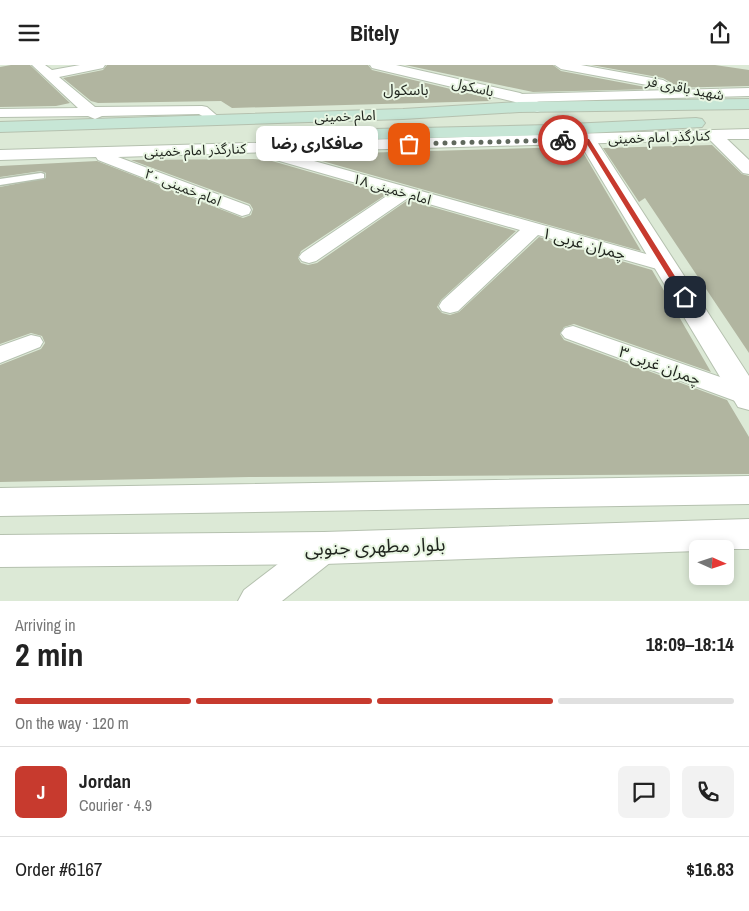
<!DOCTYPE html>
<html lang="en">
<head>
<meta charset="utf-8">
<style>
  body { margin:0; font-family:"Archivo Narrow","Noto Sans Arabic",sans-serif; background:#f2f2f2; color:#222; height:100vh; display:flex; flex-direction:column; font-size:19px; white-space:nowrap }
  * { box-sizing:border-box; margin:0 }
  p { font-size:16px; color:#767676 }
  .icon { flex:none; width:28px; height:28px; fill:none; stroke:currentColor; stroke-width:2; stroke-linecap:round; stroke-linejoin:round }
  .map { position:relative; height:536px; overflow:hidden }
  .details { display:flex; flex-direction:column; background:#fff; flex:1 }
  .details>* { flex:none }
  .needle { width:32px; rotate:93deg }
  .controls { position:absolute; left:689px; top:475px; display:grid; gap:10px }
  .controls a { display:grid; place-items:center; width:45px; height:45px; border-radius:8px; background:#fff; box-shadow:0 2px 8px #0003; font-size:25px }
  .pin { position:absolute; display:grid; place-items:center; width:42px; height:42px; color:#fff; margin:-21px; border-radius:10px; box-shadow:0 2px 8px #0006 }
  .courier { position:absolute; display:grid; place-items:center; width:50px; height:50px; margin:-25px; border:4px solid #c73a2e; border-radius:50%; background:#fff; color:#222; box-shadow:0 1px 6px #0007 }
  .bubble { position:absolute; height:35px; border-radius:8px; background:#fff; box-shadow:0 2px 8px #0003; font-size:16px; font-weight:700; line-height:35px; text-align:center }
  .overview em { font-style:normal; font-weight:700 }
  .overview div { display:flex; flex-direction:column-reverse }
  .overview { display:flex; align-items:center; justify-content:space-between; height:85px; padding:0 15px }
  h1 { font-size:32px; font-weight:700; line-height:38px }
  .bar { display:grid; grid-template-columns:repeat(4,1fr); gap:8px 5px; align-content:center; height:60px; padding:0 15px }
  .bar i { height:6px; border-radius:4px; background:#e0e0e0 }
  .bar .active { background:#c73a2e }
  .bar p { grid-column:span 4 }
  .line { display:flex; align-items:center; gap:12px; padding:0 15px; border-top:1px solid #e0e0e0 }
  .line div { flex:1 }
  .round { display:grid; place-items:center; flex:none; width:52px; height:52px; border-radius:8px; background:#f2f2f2 }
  header { display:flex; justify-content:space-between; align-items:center; height:65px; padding:0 15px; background:#fff; font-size:22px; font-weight:700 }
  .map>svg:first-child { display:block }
  .building { fill:#b1b5a0 }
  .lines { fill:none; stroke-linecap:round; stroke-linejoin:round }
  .service-casing { stroke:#b5c1af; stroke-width:3 }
  .minor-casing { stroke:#b5c1af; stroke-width:2 }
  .tertiary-casing { stroke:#b5c1af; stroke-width:2 }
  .secondary-casing { stroke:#b5c1af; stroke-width:2 }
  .service { fill:#fff; fill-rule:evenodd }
  .minor { fill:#fff; fill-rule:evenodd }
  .tertiary { fill:#fff; fill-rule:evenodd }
  .secondary { fill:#c7e6d6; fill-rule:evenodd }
  .route { fill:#c73a2e }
  .done { stroke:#61695e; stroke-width:5; stroke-dasharray:0 9 }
  .labels { text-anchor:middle; stroke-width:4; stroke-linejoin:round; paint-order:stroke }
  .far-street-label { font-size:14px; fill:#1f241d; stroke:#e9f6e3 }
  .far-neighbourhood-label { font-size:15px; fill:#1f241d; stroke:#e9f6e3 }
  .street-label { font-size:16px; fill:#1f241d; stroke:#e9f6e3 }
  .near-street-label { font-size:19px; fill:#1f241d; stroke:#e9f6e3 }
</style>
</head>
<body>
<header><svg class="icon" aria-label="menu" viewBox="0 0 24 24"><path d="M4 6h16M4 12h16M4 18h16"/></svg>Bitely<svg class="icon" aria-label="share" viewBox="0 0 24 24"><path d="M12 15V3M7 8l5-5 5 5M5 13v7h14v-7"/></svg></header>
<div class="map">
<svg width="749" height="536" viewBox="0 0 749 536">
  <rect width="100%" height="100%" fill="#dce9d6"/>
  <!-- building -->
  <path class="building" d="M11,0H30L70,38L56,41L0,42V2Z
    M107,0H368L372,5L492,34L491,36L232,43L221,36L98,38L91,36L63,13L103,5Z
    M405,0H553L561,6L656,24L533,27Z
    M591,0H715L749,5V21L666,23L672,18L663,13Z
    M712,80L742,109L749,111V288L645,133L639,137L603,83Z
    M570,82L581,84L641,186L308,92L322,89Z
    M253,94L272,96L387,129L301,186L298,193L301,198L308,200L317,198L408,135L516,166L441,235L437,242L442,248L450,250L459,247L539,172L652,205L711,307L574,259L564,262L560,269L564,275L727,335L749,372V409L249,412L0,417V300L41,284L45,278L42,271L31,268L0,279V122L46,113V108L41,106L0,112V101L97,96L243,153L251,150L253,144L250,139L131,95Z"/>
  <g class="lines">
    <defs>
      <path id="service" d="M41,108L44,109V113L0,120V114Z"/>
      <path id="minor" d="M32,0H45L52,5L80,0H105L103,3L59,12L95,42L202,41L207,42L222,55L215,59L199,49L102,51L95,54L88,51L0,52V44L78,43Z
        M555,0H581L663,15L670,19L663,23L561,4Z
        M749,23V31L520,37L513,33L520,29Z
        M749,64V74H727L749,95V109L743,108L710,75L282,87L671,196L674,200L671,204L664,206L538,170L458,246L450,248L442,246L439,241L442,236L520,165L408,133L316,196L309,198L302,196L299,192L302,188L391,128L269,93L267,90L269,87L118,92L249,141L251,145L249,149L242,151L98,95L96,92L0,95V85Z
        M573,261L749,322V339L738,337L565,273L561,268L565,263Z
        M31,270L40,272L43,277L40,282L0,298V281Z
        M324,469L336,473L340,483L336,493L282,536H238L244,525L312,473Z"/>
      <path id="tertiary" d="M370,0H396L520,28L543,39L545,42L543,45L537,47L515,37L372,3Z
        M587,70L593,71L596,75L749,311V345L738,342L578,75L581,71Z
        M749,411V439L0,451V423Z
        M749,454V484H698V486L324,499L0,502V470L324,467Z"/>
      <path id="secondary" d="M749,34V44L519,47L403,54L0,67V57L403,44L519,37Z
        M696,53L702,54L705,58L702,62L549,70L374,74L368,73L365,69L368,65L374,64L549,60Z"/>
    </defs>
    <!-- service casing -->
    <use href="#service" class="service-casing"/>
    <!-- minor casing -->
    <use href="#minor" class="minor-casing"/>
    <!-- tertiary casing -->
    <use href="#tertiary" class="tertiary-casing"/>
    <!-- secondary casing -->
    <use href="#secondary" class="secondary-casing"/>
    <!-- service -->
    <use href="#service" class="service"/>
    <!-- minor -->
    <use href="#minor" class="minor"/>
    <!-- tertiary -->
    <use href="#tertiary" class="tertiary"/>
    <!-- secondary -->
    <use href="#secondary" class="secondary"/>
  </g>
  <!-- route -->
  <path class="route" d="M561,74H589L688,232L687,234L681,232L585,76L563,77Z"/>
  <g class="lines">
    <!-- done -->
    <path class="done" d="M409,79L563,75"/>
  </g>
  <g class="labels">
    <!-- far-street labels -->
    <g class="far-street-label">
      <text transform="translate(473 22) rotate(13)" y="5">باسکول</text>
      <text transform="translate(685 23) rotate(11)" y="5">شهید باقری فر</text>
      <text transform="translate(345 51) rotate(-2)" y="5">امام خمینی</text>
      <text transform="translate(659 72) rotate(-2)" y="5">کنارگذر امام خمینی</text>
      <text transform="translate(195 85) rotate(-2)" y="5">کنارگذر امام خمینی</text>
      <text transform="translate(183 122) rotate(21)" y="5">امام خمینی ۲۰</text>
      <text transform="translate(392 124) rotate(16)" y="5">امام خمینی ۱۸</text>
    </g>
    <!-- far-neighbourhood labels -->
    <g class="far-neighbourhood-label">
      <text x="406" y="30">باسکول</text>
    </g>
    <!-- street labels -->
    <g class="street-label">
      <text transform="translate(584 178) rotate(15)" y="6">چمران غربی ۱</text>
      <text transform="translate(660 300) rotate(20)" y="6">چمران غربی ۳</text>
    </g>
    <!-- near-street labels -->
    <g class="near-street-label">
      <text transform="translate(375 481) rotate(-2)" y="7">بلوار مطهری جنوبی</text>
    </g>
  </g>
</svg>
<div class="controls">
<a><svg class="needle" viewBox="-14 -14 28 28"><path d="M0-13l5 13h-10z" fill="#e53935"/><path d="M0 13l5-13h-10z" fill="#767676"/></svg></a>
</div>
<div class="pin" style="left:409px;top:79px;background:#ea580c"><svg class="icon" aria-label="bag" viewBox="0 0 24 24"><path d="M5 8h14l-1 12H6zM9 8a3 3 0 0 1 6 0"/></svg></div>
<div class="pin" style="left:685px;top:232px;background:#1f2937"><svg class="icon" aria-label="home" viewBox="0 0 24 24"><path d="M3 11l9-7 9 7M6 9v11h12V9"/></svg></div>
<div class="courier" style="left:563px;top:75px"><svg class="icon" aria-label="bike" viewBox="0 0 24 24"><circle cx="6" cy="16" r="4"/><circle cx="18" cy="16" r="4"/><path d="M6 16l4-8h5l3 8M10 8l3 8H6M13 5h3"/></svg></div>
<div class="bubble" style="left:256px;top:61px;width:122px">صافکاری رضا</div>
</div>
<section class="details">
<div class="overview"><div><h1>2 min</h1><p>Arriving in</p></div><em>18:09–18:14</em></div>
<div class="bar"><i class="active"></i><i class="active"></i><i class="active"></i><i></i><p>On the way · 120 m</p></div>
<div class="line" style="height:90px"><b class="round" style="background:#c73a2e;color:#fff">J</b><div><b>Jordan</b><p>Courier · 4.9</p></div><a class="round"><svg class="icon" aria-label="chat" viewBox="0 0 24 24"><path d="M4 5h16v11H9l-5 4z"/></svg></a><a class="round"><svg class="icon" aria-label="phone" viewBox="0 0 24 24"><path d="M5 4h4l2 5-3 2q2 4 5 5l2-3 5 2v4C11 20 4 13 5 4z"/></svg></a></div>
<div class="line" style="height:65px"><div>Order #6167</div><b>$16.83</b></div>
</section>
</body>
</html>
